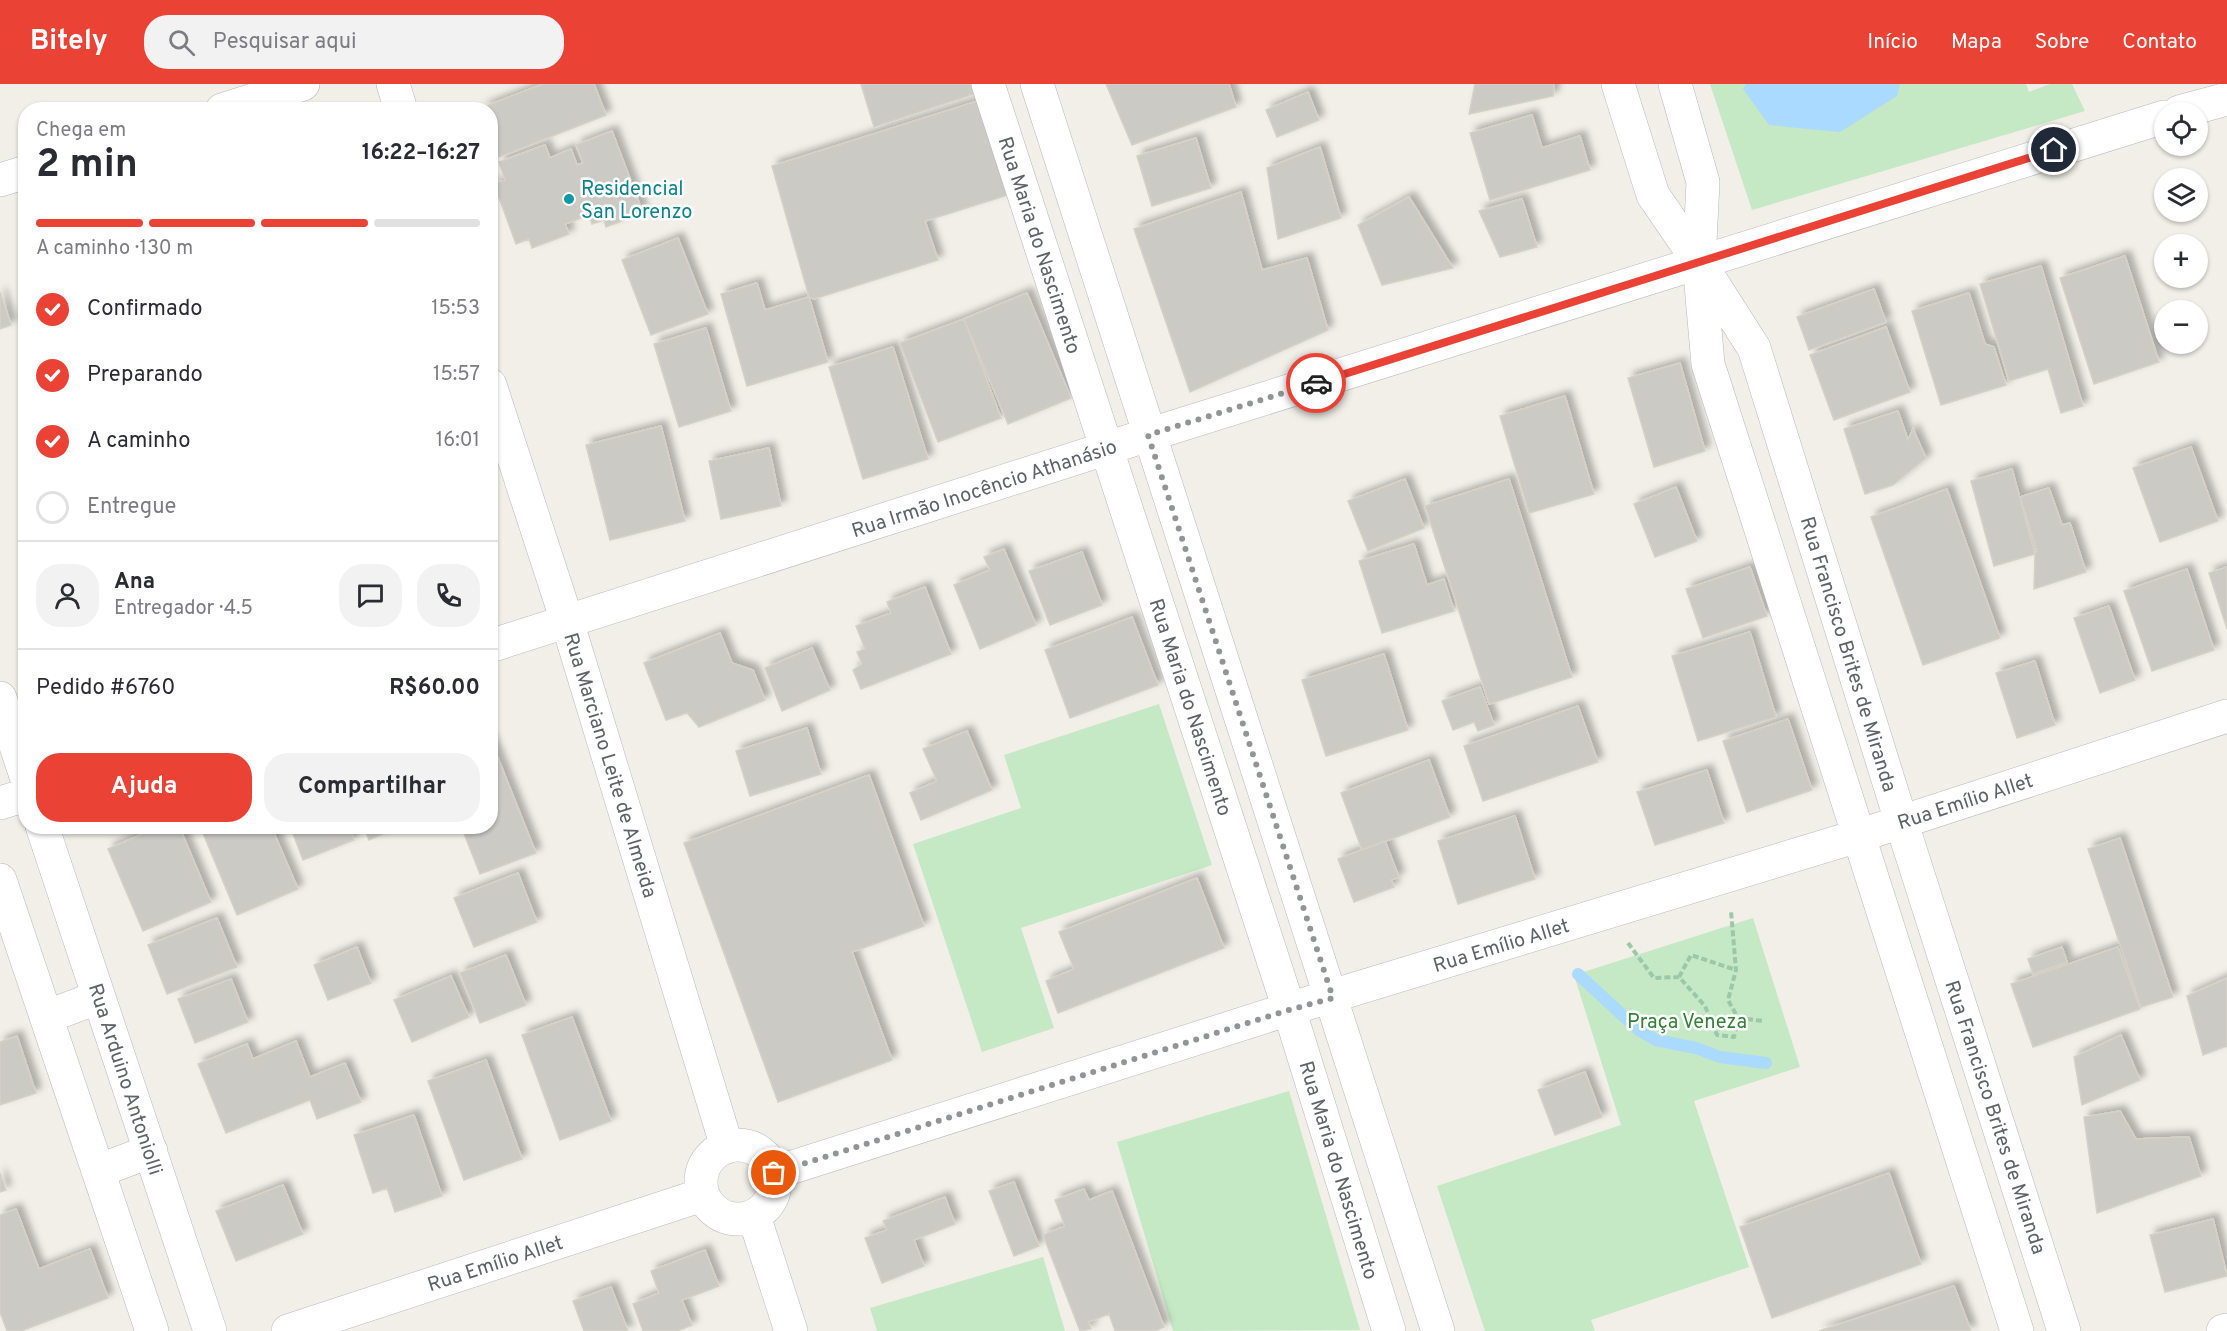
<!DOCTYPE html>
<html lang="pt">
<head>
<meta charset="utf-8">
<style>
  body { margin:0; font-family:Overpass,sans-serif; background:#f2f2f3; color:#2b2b33; height:100vh; display:flex; flex-direction:column; font-size:22px; white-space:nowrap }
  * { box-sizing:border-box; margin:0 }
  p { font-size:20px; color:#7c7c81 }
  .icon { flex:none; width:33px; height:33px; fill:none; stroke:currentColor; stroke-width:2; stroke-linecap:round; stroke-linejoin:round }
  .map { position:relative; flex:1; overflow:hidden }
  .details { position:absolute; left:18px; top:18px; width:480px; height:732px; display:flex; flex-direction:column; background:#fff; border-radius:24px; box-shadow:0 2px 4px #0004 }
  .details>* { flex:none }
  .controls { position:absolute; left:2154px; top:18px; display:grid; gap:12px }
  .controls a { display:grid; place-items:center; width:54px; height:54px; border-radius:50%; background:#fff; box-shadow:0 2px 4px #0004; font-size:30px }
  .pin { position:absolute; display:grid; place-items:center; width:51px; height:51px; color:#fff; margin:-26px; border:3px solid #fff; border-radius:50%; box-shadow:0 2px 6px #0007 }
  .courier { position:absolute; display:grid; place-items:center; width:60px; height:60px; margin:-30px; border:4px solid #ea4335; border-radius:50%; background:#fff; color:#222; box-shadow:0 2px 8px #0007 }
  .overview em { font-style:normal; font-weight:700 }
  .overview div { display:flex; flex-direction:column-reverse }
  .overview { display:flex; align-items:center; justify-content:space-between; height:102px; padding:0 18px }
  h1 { font-size:39px; font-weight:700; line-height:45px }
  .bar { display:grid; grid-template-columns:repeat(4,1fr); gap:9px 6px; align-content:center; height:72px; padding:0 18px }
  .bar i { height:8px; border-radius:4px; background:#e1e1e2 }
  .bar .selected { background:#ea4335 }
  .bar p { grid-column:span 4 }
  .line { display:flex; align-items:center; gap:15px; padding:0 18px; border-top:2px solid #e1e1e2 }
  .line div { flex:1 }
  .round { display:grid; place-items:center; flex:none; width:63px; height:63px; border-radius:24px; background:#f2f2f3 }
  ol { padding:0 18px; list-style:none }
  li { display:flex; align-items:center; gap:18px; height:66px }
  li p { margin-inline-start:auto }
  li .icon { padding:6px; border-radius:50%; background:#ea4335; color:#fff; stroke-width:4 }
  li:last-child { color:#7c7c81 }
  li i { width:33px; height:33px; border:3px solid #e1e1e2; border-radius:50% }
  .action { display:flex; gap:12px; margin-top:auto; padding:12px 18px }
  .action a { flex:1; height:69px; border-radius:24px; background:#ea4335; color:#fff; font-size:24px; font-weight:700; line-height:69px; text-align:center }
  .action a+a { background:#f2f2f3; color:#2b2b33 }
  header { display:flex; align-items:center; gap:36px; box-sizing:border-box; height:84px; padding:0 30px; background:#ea4335; color:#fff }
  header strong { font-size:28px }
  nav { display:flex; gap:33px; margin-inline-start:auto; font-size:21px }
  .search { width:420px; height:54px; background:#f2f2f3; display:flex; align-items:center; gap:15px; box-sizing:border-box; padding:0 21px; border-radius:24px; color:#7c7c81; font-size:22px }
  .map>svg:first-child { display:block }
  .green { fill:#c5e8c5 }
  .water { fill:#aadaff }
  .lines { fill:none; stroke-linecap:round; stroke-linejoin:round }
  .stream { stroke:#aadaff; stroke-width:12 }
  .building { fill:#cccac5; stroke:#d6d1c6; stroke-width:1.5; filter:url(#shadow) }
  .street-casing { stroke:#b5b8bc; stroke-width:34 }
  .secondary-casing { stroke:#b6babf; stroke-width:34 }
  .path { stroke:#9cc7a9; stroke-width:4; stroke-dasharray:6 3; stroke-linecap:butt }
  .street { stroke:#fff; stroke-width:33 }
  .secondary { stroke:#fff; stroke-width:33 }
  .done { stroke:#929495; stroke-width:6; stroke-dasharray:0 10.8 }
  .route { stroke:#ea4335; stroke-width:8 }
  .culture-dot { fill:#0f9aa8; stroke:#fff; stroke-width:2 }
  .labels { text-anchor:middle; stroke-width:5; stroke-linejoin:round; paint-order:stroke }
  .culture-label { font-size:20px; fill:#0d838f; stroke:#fff; text-anchor:start }
  .street-label { font-size:20px; fill:#5f6368; stroke:#fff }
  .park-label { font-size:20px; fill:#348238; stroke:#fff }
</style>
</head>
<body>
<header>
<strong>Bitely</strong>
<div class="search"><svg class="icon" aria-label="search" viewBox="0 0 24 24"><circle cx="10" cy="10" r="6"/><path d="M15 15l6 6"/></svg>Pesquisar aqui</div>
<nav><a>Início</a><a>Mapa</a><a>Sobre</a><a>Contato</a></nav>
</header>
<div class="map">
<svg width="2227" height="1247" viewBox="0 0 2227 1247">
  <defs>
    <filter id="shadow"><feDropShadow dx="5.5" dy="-5.5" stdDeviation="3" flood-color="#0004"/></filter>
  </defs>
  <rect width="100%" height="100%" fill="#f1efe8"/>
  <!-- green -->
  <path class="green" d="M1710,0H2026L2029,8L2050,0H2072L2085,27L1752,126Z
    M1159,620L1212,781L1021,844L1054,944L982,968L913,760L1021,724L1004,671Z
    M1753,834L1800,983L1694,1017L1749,1183L1591,1236L1595,1247H1485L1437,1102L1621,1041L1574,891Z
    M1289,1007L1360,1246L1173,1247L1117,1058Z
    M1043,1173L1065,1247H877L870,1224Z"/>
  <!-- water -->
  <path class="water" d="M1746,0H1900L1897,12L1840,48L1769,41L1743,5Z"/>
  <g class="lines">
    <!-- stream -->
    <path class="stream" d="M1578,890L1620,929L1640,947L1656,956L1696,964L1720,973L1766,979"/>
  </g>
  <!-- building -->
  <path class="building" d="M543,0H594L606,31L499,73L490,50V26L481,24Z
    M861,0H971L974,10L874,43Z
    M1106,0H1229L1236,23L1132,61Z
    M1475,0H1554L1553,12L1469,30Z
    M1308,8L1319,36L1277,53L1266,26Z
    M981,16L1011,110L925,137L938,176L814,215L809,213L772,82Z
    M1532,31L1542,64L1580,52L1590,86L1490,116L1470,49Z
    M612,47L643,129L606,143L604,136L592,140L589,131L565,140L569,150L532,164L529,155L516,160L494,100L505,96L499,78L545,61L550,74L571,65L577,81L583,79L576,61Z
    M1196,54L1211,104L1152,122L1137,72Z
    M1320,63L1341,134L1278,155L1267,84Z
    M1241,108L1262,186L1307,174L1328,246L1190,308L1134,145Z
    M1409,113L1453,184L1382,201L1358,141Z
    M1522,115L1537,163L1500,173L1479,127Z
    M678,154L708,230L651,251L622,176Z
    M2125,172L2159,278L2094,300L2060,194Z
    M2041,182L2083,322L2061,329L2048,285L2009,297L1980,200Z
    M757,199L765,226L809,213L828,278L747,302L721,210Z
    M1874,205L1886,238L1809,266L1797,233Z
    M0,208L11,241L0,245Z
    M1027,209L1071,314L1008,340L964,235Z
    M1969,209L1985,260L1994,263L2006,301L1941,321L1912,227Z
    M964,235L1001,334L938,358L900,259Z
    M1886,243L1910,308L1834,336L1810,271Z
    M706,244L731,327L679,343L654,260Z
    M893,263L928,375L863,395L829,283Z
    M1680,279L1705,367L1654,383L1628,294Z
    M1565,312L1594,410L1529,429L1500,332Z
    M1898,327L1908,356L1913,345L1926,374L1893,401L1865,410L1844,345Z
    M661,342L685,437L610,456L586,361Z
    M2191,363L2218,437L2160,458L2133,384Z
    M769,364L781,422L721,435L709,377Z
    M2012,385L2035,470L1994,482L1971,397Z
    M1405,395L1424,444L1368,467L1348,417Z
    M1509,395L1572,593L1489,620L1425,422Z
    M1676,403L1697,457L1655,473L1634,420Z
    M2049,404L2062,441L2070,439L2086,488L2034,505L2035,470L2037,467L2020,413Z
    M1947,405L2000,554L1923,581L1871,433Z
    M1414,460L1427,501L1444,495L1454,527L1382,549L1359,477Z
    M1004,465L1036,541L980,565L954,501L990,486L984,473Z
    M1082,468L1102,521L1050,541L1029,487Z
    M1750,483L1767,532L1703,554L1686,505Z
    M2227,483V545L2209,489Z
    M2187,485L2214,566L2152,587L2124,507Z
    M925,503L951,570L861,605L853,586L862,580L857,568L865,565L856,542L891,529L887,518Z
    M2109,522L2135,596L2100,609L2074,534Z
    M1132,533L1158,601L1070,634L1045,566Z
    M1750,548L1776,633L1698,657L1672,572Z
    M720,549L732,579L753,586L765,616L699,643L687,629L666,636L644,579Z
    M812,564L830,606L782,627L765,584Z
    M1384,570L1408,646L1326,672L1302,596Z
    M2035,577L2055,641L2017,654L1996,589Z
    M1480,603L1494,641L1478,647L1474,638L1453,646L1442,617Z
    M1578,622L1598,678L1483,717L1464,662Z
    M1788,635L1812,706L1747,728L1723,657Z
    M807,644L821,690L750,712L736,667Z
    M967,647L992,706L921,736L910,709L937,697L923,665Z
    M490,654L536,769L480,790L461,742H490Z
    M1429,676L1450,733L1362,766L1341,709Z
    M1707,686L1724,739L1655,761L1637,708Z
    M869,691L924,842L852,868L892,976L778,1018L684,759Z
    M1515,732L1535,795L1458,820L1438,757Z
    M161,742H179L211,818L143,847L108,765Z
    M200,742H271L298,805L237,831Z
    M290,742H349L354,756L303,776Z
    M363,742H400L369,756Z
    M2120,754L2173,913L2141,923L2088,765Z
    M1385,757L1399,793L1391,796L1394,803L1354,818L1338,775Z
    M518,789L537,838L474,863L454,814Z
    M1197,794L1224,864L1058,929L1046,897L1074,885L1059,848Z
    M217,834L237,883L167,910L148,861Z
    M357,863L371,899L328,916L314,881Z
    M2062,863L2067,878L2033,890L2028,875Z
    M2118,863L2140,925L2033,963L2011,900Z
    M506,871L526,921L480,939L460,889Z
    M451,892L469,933L412,958L394,916Z
    M2227,894V962L2203,971L2187,912Z
    M231,895L248,938L195,959L178,915Z
    M572,933L611,1037L560,1056L522,951Z
    M2121,951L2140,996L2082,1021L2074,973Z
    M17,952L36,1009L0,1021V958Z
    M296,957L310,993L345,979L361,1018L317,1035L310,1016L226,1049L198,980L247,960L253,975Z
    M486,976L522,1075L464,1096L428,997Z
    M1585,988L1602,1033L1555,1051L1538,1006Z
    M2120,1027L2136,1055L2189,1053L2201,1092L2097,1129L2084,1033Z
    M414,1031L442,1112L395,1128L387,1104L373,1109L354,1051Z
    M0,1089L6,1106L0,1108Z
    M1889,1089L1921,1180L1772,1234L1740,1143Z
    M1014,1098L1039,1162L1014,1172L989,1107Z
    M283,1101L303,1150L236,1177L216,1127Z
    M1084,1105L1089,1116L1112,1107L1164,1243L1155,1247H1115L1109,1230L1088,1238L1091,1245L1080,1247L1043,1151L1065,1142L1055,1116Z
    M945,1113L955,1140L914,1156L924,1182L882,1199L865,1154L887,1146L883,1137Z
    M16,1125L39,1185L90,1165L108,1214L21,1247H7L0,1228V1131Z
    M2213,1135L2227,1192L2165,1208L2150,1151Z
    M705,1166L719,1202L682,1216L692,1241L677,1247H643L633,1220L659,1209L651,1187Z
    M1954,1202L1971,1247H1819Z
    M611,1203L628,1247H584L573,1217Z"/>
  <g class="lines">
    <defs>
      <path id="street" d="M988,0L1289,925L1389,1247
        M1037,0C1169,416 1306,831 1438,1247
        M1618,0L1653,111L1699,178L1708,280L2017,1247
        M1675,0L1703,98L1699,178L1754,264L1901,737L2064,1247
        M222,26L303,0
        M0,96L26,88
        M0,614L26,692
        M42,742L210,1247
        M0,796L152,1247
        M46,933L99,913
        M98,1087L151,1067
        M2223,1247L2227,1246"/>
      <path id="secondary" d="M393,0L401,26
        M2179,28L2227,15
        M490,301L567,537L727,1063
        M490,562L1148,351L2164,33
        M0,719L26,711
        M701 1098a37 37 0 1 1 74 0a37 37 0 1 1-74 0Z
        M774,1089L1289,925L1858,752L2227,632
        M754,1132L791,1247
        M288,1247L702,1111"/>
    </defs>
    <!-- street casing -->
    <use href="#street" class="street-casing"/>
    <!-- secondary casing -->
    <use href="#secondary" class="secondary-casing"/>
    <!-- path -->
    <path class="path" d="M1628,859L1654,894L1679,893L1705,922L1717,951L1734,953L1738,934L1728,916L1736,886L1731,827
      M1679,893L1691,871L1736,886
      M1738,934L1763,937"/>
    <!-- street -->
    <use href="#street" class="street"/>
    <!-- secondary -->
    <use href="#secondary" class="secondary"/>
  </g>
  <g class="lines">
    <!-- done -->
    <path class="done" d="M774,1089L1289,926L1333,914L1148,351L1316,299"/>
    <!-- route -->
    <path class="route" d="M1316,299L2054,66"/>
  </g>
  <!-- markers -->
  <circle class="culture-dot" cx="569" cy="115" r="6"/>
  <g class="labels">
    <!-- culture labels -->
    <g class="culture-label">
      <text x="581" y="111">Residencial<tspan x="581" dy="23">San Lorenzo</tspan></text>
    </g>
    <!-- street labels -->
    <g class="street-label">
      <text transform="translate(1040 161) rotate(72)" y="7">Rua Maria do Nascimento</text>
      <text transform="translate(984 404) rotate(-18)" y="7">Rua Irmão Inocêncio Athanásio</text>
      <text transform="translate(1849 570) rotate(73)" y="7">Rua Francisco Brites de Miranda</text>
      <text transform="translate(1191 623) rotate(72)" y="7">Rua Maria do Nascimento</text>
      <text transform="translate(611 681) rotate(73)" y="7">Rua Marciano Leite de Almeida</text>
      <text transform="translate(1965 717) rotate(-18)" y="7">Rua Emílio Allet</text>
      <text transform="translate(1501 861) rotate(-17)" y="7">Rua Emílio Allet</text>
      <text transform="translate(126 995) rotate(72)" y="7">Rua Arduino Antoniolli</text>
      <text transform="translate(1996 1033) rotate(72)" y="7">Rua Francisco Brites de Miranda</text>
      <text transform="translate(1339 1086) rotate(73)" y="7">Rua Maria do Nascimento</text>
      <text transform="translate(495 1179) rotate(-18)" y="7">Rua Emílio Allet</text>
    </g>
    <!-- park labels -->
    <g class="park-label">
      <text x="1687" y="944">Praça Veneza</text>
    </g>
  </g>
</svg>
<div class="controls">
<a><svg class="icon" aria-label="locate" viewBox="0 0 24 24"><circle cx="12" cy="12" r="6"/><path d="M12 2v4M12 18v4M2 12h4M18 12h4"/></svg></a>
<a><svg class="icon" aria-label="layers" viewBox="0 0 24 24"><path d="M12 4l9 5-9 5-9-5zM3 14l9 5 9-5"/></svg></a>
<a>+</a>
<a>−</a>
</div>
<div class="pin" style="left:774px;top:1089px;background:#ea580c"><svg class="icon" aria-label="bag" viewBox="0 0 24 24"><path d="M5 8h14l-1 12H6zM9 8a3 3 0 0 1 6 0"/></svg></div>
<div class="pin" style="left:2054px;top:66px;background:#1f2937"><svg class="icon" aria-label="home" viewBox="0 0 24 24"><path d="M3 11l9-7 9 7M6 9v11h12V9"/></svg></div>
<div class="courier" style="left:1316px;top:299px"><svg class="icon" aria-label="car" viewBox="0 0 24 24"><path d="M5 17H2v-5l4-1 3-4h7l3 4 3 1v5h-3M9 17h6M6 11h13"/><circle cx="7" cy="17" r="2"/><circle cx="17" cy="17" r="2"/></svg></div>
<section class="details">
<div class="overview"><div><h1>2 min</h1><p>Chega em</p></div><em>16:22–16:27</em></div>
<div class="bar"><i class="selected"></i><i class="selected"></i><i class="selected"></i><i></i><p>A caminho · 130 m</p></div>
<ol>
<li><svg class="icon" aria-label="check" viewBox="0 0 24 24"><path d="M5 12l5 5 9-10"/></svg>Confirmado<p>15:53</p></li>
<li><svg class="icon" aria-label="check" viewBox="0 0 24 24"><path d="M5 12l5 5 9-10"/></svg>Preparando<p>15:57</p></li>
<li><svg class="icon" aria-label="check" viewBox="0 0 24 24"><path d="M5 12l5 5 9-10"/></svg>A caminho<p>16:01</p></li>
<li><i></i>Entregue</li>
</ol>
<div class="line" style="height:108px"><a class="round"><svg class="icon" aria-label="person" viewBox="0 0 24 24"><circle cx="12" cy="8" r="4"/><path d="M4 21q1-7 8-7t8 7"/></svg></a><div><b>Ana</b><p>Entregador · 4.5</p></div><a class="round"><svg class="icon" aria-label="chat" viewBox="0 0 24 24"><path d="M4 5h16v11H9l-5 4z"/></svg></a><a class="round"><svg class="icon" aria-label="phone" viewBox="0 0 24 24"><path d="M5 4h4l2 5-3 2q2 4 5 5l2-3 5 2v4C11 20 4 13 5 4z"/></svg></a></div>
<div class="line" style="height:78px"><div>Pedido #6760</div><b>R$60.00</b></div>
<div class="action"><a>Ajuda</a><a>Compartilhar</a></div>
</section>
</div>
</body>
</html>
